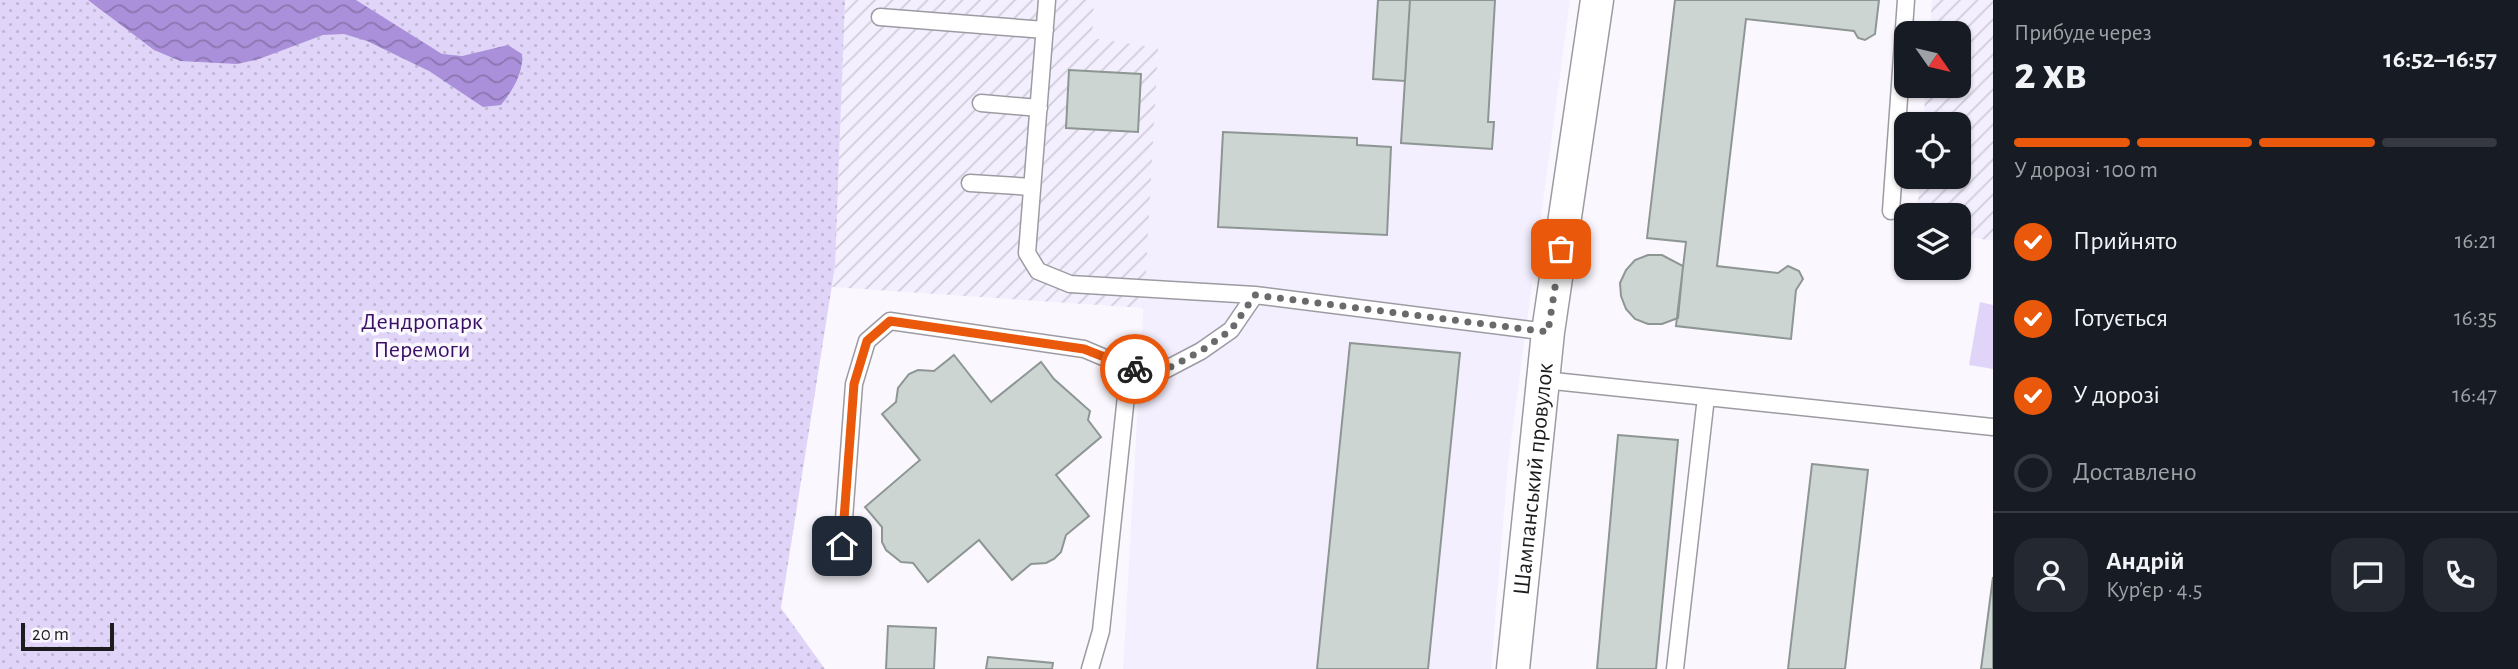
<!DOCTYPE html>
<html lang="uk">
<head>
<meta charset="utf-8">
<style>
  body { margin:0; font-family:"Alegreya Sans",sans-serif; background:#242831; color:#f1f3f6; height:100vh; display:flex; flex-direction:column; font-size:26px; white-space:nowrap }
  * { box-sizing:border-box; margin:0 }
  p { font-size:23px; color:#9ea1a6 }
  .icon { flex:none; width:38px; height:38px; fill:none; stroke:currentColor; stroke-width:2; stroke-linecap:round; stroke-linejoin:round }
  .map { position:relative; flex:1; overflow:hidden }
  .details { display:flex; flex-direction:column; background:#171b24; width:525px }
  .details>* { flex:none }
  .needle { width:46px; rotate:124deg }
  .controls { position:absolute; left:1894px; top:21px; display:grid; gap:14px }
  .controls a { display:grid; place-items:center; width:77px; height:77px; border-radius:14px; background:#171b24; box-shadow:0 2px 5px #0004; font-size:35px }
  .scale { position:absolute; left:21px; bottom:18px; width:93px; box-sizing:border-box; padding-left:7px; border:4px solid #1c1c1e; border-top:0; font-size:19px; line-height:24px; white-space:nowrap; color:#1c1c1e; -webkit-text-stroke:5px #faf8fe; paint-order:stroke }
  .pin { position:absolute; display:grid; place-items:center; width:60px; height:60px; color:#fff; margin:-30px; border-radius:14px; box-shadow:0 4px 10px #0006 }
  .courier { position:absolute; display:grid; place-items:center; width:70px; height:70px; margin:-35px; border:5px solid #ea580c; border-radius:50%; background:#fff; color:#222; box-shadow:0 2px 9px #0007 }
  .head em { font-style:normal; font-weight:600 }
  .head div { display:flex; flex-direction:column-reverse }
  .head { display:flex; align-items:center; justify-content:space-between; height:119px; padding:0 21px }
  h1 { font-size:46px; font-weight:600; line-height:52px }
  .bar { display:grid; grid-template-columns:repeat(4,1fr); gap:10px 7px; align-content:center; height:84px; padding:0 21px }
  .bar i { height:9px; border-radius:5px; background:#363941 }
  .bar .on { background:#ea580c }
  .bar p { grid-column:span 4 }
  .line { display:flex; align-items:center; gap:18px; padding:0 21px; border-top:2px solid #363941 }
  .line div { flex:1 }
  .round { display:grid; place-items:center; flex:none; width:74px; height:74px; border-radius:21px; background:#242831 }
  ol { padding:0 21px; list-style:none }
  li { display:flex; align-items:center; gap:21px; height:77px }
  li p { margin-inline-start:auto }
  li .icon { padding:7px; border-radius:50%; background:#ea580c; color:#fff; stroke-width:4 }
  li:last-child { color:#9ea1a6 }
  li i { width:38px; height:38px; border:4px solid #363941; border-radius:50% }
  main { display:flex; flex:1; min-height:0 }
  .map>svg:first-child { display:block }
  .built { fill:#f3effe }
  .industrial { fill:url(#industrial-furrows) }
  .green { fill:#e0d5f8 }
  .park { fill:url(#park-dots) }
  .water { fill:url(#water-waves) }
  .building { fill:#cdd5d2; stroke:#8e9693; stroke-width:2 }
  .lines { fill:none; stroke-linecap:round; stroke-linejoin:round }
  .service-casing { stroke:#9d9ba2; stroke-width:19 }
  .minor-casing { stroke:#9d9ba2; stroke-width:35 }
  .service { stroke:#fff; stroke-width:16 }
  .minor { stroke:#fff; stroke-width:32 }
  .done { stroke:#6a696c; stroke-width:7; stroke-dasharray:0 12.6 }
  .route { stroke:#ea580c; stroke-width:9 }
  .labels { text-anchor:middle; stroke-width:7; stroke-linejoin:round; paint-order:stroke }
  .park-label { font-size:24px; fill:#390f66; stroke:#faf8fe }
  .street-label { font-size:24px; fill:#1c1c1e; stroke:#faf8fe }
</style>
</head>
<body>
<main>
<div class="map">
<svg width="1993" height="669" viewBox="0 0 1993 669">
  <defs>
    <pattern id="industrial-furrows" width="10" height="10" patternUnits="userSpaceOnUse" patternTransform="scale(1.75)"><rect width="10" height="10" fill="#f3effe"/><path d="M-1 1l2-2M0 10L10 0M9 11l2-2" fill="none" stroke="#d0ccd9"/></pattern>
    <pattern id="park-dots" width="8" height="8" patternUnits="userSpaceOnUse" patternTransform="scale(1.75)"><rect width="8" height="8" fill="#e0d5f8"/><path d="M2 2h.1M6 6h.1" fill="none" stroke="#c0b6d4" stroke-width="1.8" stroke-linecap="round"/></pattern>
    <pattern id="water-waves" width="16" height="10" patternUnits="userSpaceOnUse" patternTransform="scale(1.75)"><rect width="16" height="10" fill="#aa90da"/><path d="M0 5q4-4 8 0t8 0" fill="none" stroke="#8a75b0"/></pattern>
  </defs>
  <rect width="100%" height="100%" fill="#faf8fe"/>
  <!-- built -->
  <path class="built" d="M1094,0H1570L1508,464L1491,669H1123L1158,49L1091,38Z"/>
  <!-- industrial -->
  <path class="industrial" d="M845,0H1094L1092,38L1158,48L1144,308L832,287L835,266Z
    M1932,0H1993V241L1958,235V215H1917L1920,177H1958V124H1923L1926,86H1958V33H1930Z"/>
  <!-- green -->
  <path class="green" d="M1980,302L1993,305V369L1969,365Z"/>
  <!-- park -->
  <path class="park" d="M0,0H845L835,266L781,608L825,669H0Z"/>
  <!-- water -->
  <path class="water" d="M88,0H356L442,54L462,56L508,45L522,54C524,72 512,92 501,105L483,107L429,71L367,41L344,34L323,35L259,59L237,64L180,61L154,50Z"/>
  <!-- building -->
  <path class="building" d="M1378,0H1410L1405,81L1373,79Z
    M1410,0H1495L1488,122H1494L1492,149L1401,143Z
    M1675,0H1879L1875,34L1865,40L1858,38L1854,31L1746,19L1717,266L1778,273L1788,266L1799,271L1803,279L1796,290L1791,339L1676,326L1686,242L1647,238Z
    M1069,70L1141,74L1138,132L1066,128Z
    M1223,132L1357,138V145L1391,147L1387,235L1218,227Z
    M1648,255H1662L1683,266L1678,318L1662,324H1648L1635,319L1626,309L1621,296L1620,283L1626,270L1635,260Z
    M1350,343L1460,353L1428,669H1317Z
    M954,355L991,402L1041,362L1054,379L1090,411L1088,420L1101,437L1056,475L1089,516L1066,535L1061,552L1054,559L1046,563L1031,564L1012,580L979,540L928,582L913,563L901,562L886,550L882,542V527L865,507L920,460L882,414L896,402L898,388L909,374L918,370L934,371Z
    M1618,435L1678,440L1656,669H1597Z
    M1812,464L1868,470L1845,669H1788Z
    M1993,577V669H1981Z
    M888,626L936,628L934,669H886Z
    M988,657L1053,663L1052,669H986Z"/>
  <g class="lines">
    <defs>
      <path id="service" d="M1047,0L1027,253L1038,271L1070,284L1255,295L1548,332
        M880,17L1045,30
        M981,103L1039,108
        M970,183L1032,187
        M1891,211L1906,0
        M1544,380L1993,427
        M842,546L854,384L867,341L890,321L1084,349L1129,368L1159,373L1201,351L1231,330L1255,295
        M1090,669L1101,631L1129,368
        M1675,669L1706,397"/>
      <g id="minor">
        <path id="s1" d="M1513,669L1548,332L1597,0"/>
      </g>
    </defs>
    <!-- service casing -->
    <use href="#service" class="service-casing"/>
    <!-- minor casing -->
    <use href="#minor" class="minor-casing"/>
    <!-- service -->
    <use href="#service" class="service"/>
    <!-- minor -->
    <use href="#minor" class="minor"/>
  </g>
  <g class="lines">
    <!-- done -->
    <path class="done" d="M1135,369L1159,373L1201,351L1231,330L1255,295L1548,332L1561,249"/>
    <!-- route -->
    <path class="route" d="M842,546L854,384L867,341L890,321L1084,349L1135,369"/>
  </g>
  <g class="labels">
    <!-- park labels -->
    <g class="park-label">
      <text x="422" y="329">Дендропарк<tspan x="422" dy="28">Перемоги</tspan></text>
    </g>
    <!-- street labels -->
    <g class="street-label">
      <text dy="8" stroke="none"><textPath href="#s1" startOffset="191">Шампанський провулок</textPath></text>
    </g>
  </g>
</svg>
<div class="controls">
<a><svg class="needle" viewBox="-14 -14 28 28"><path d="M0-13l5 13h-10z" fill="#e53935"/><path d="M0 13l5-13h-10z" fill="#9ea1a6"/></svg></a>
<a><svg class="icon" aria-label="locate" viewBox="0 0 24 24"><circle cx="12" cy="12" r="6"/><path d="M12 2v4M12 18v4M2 12h4M18 12h4"/></svg></a>
<a><svg class="icon" aria-label="layers" viewBox="0 0 24 24"><path d="M12 4l9 5-9 5-9-5zM3 14l9 5 9-5"/></svg></a>
</div>
<div class="scale">20 m</div>
<div class="pin" style="left:1561px;top:249px;background:#ea580c"><svg class="icon" aria-label="bag" viewBox="0 0 24 24"><path d="M5 8h14l-1 12H6zM9 8a3 3 0 0 1 6 0"/></svg></div>
<div class="pin" style="left:842px;top:546px;background:#1f2937"><svg class="icon" aria-label="home" viewBox="0 0 24 24"><path d="M3 11l9-7 9 7M6 9v11h12V9"/></svg></div>
<div class="courier" style="left:1135px;top:369px"><svg class="icon" aria-label="bike" viewBox="0 0 24 24"><circle cx="6" cy="16" r="4"/><circle cx="18" cy="16" r="4"/><path d="M6 16l4-8h5l3 8M10 8l3 8H6M13 5h3"/></svg></div>
</div>
<section class="details">
<div class="head"><div><h1>2 хв</h1><p>Прибуде через</p></div><em>16:52–16:57</em></div>
<div class="bar"><i class="on"></i><i class="on"></i><i class="on"></i><i></i><p>У дорозі · 100 m</p></div>
<ol>
<li><svg class="icon" aria-label="check" viewBox="0 0 24 24"><path d="M5 12l5 5 9-10"/></svg>Прийнято<p>16:21</p></li>
<li><svg class="icon" aria-label="check" viewBox="0 0 24 24"><path d="M5 12l5 5 9-10"/></svg>Готується<p>16:35</p></li>
<li><svg class="icon" aria-label="check" viewBox="0 0 24 24"><path d="M5 12l5 5 9-10"/></svg>У дорозі<p>16:47</p></li>
<li><i></i>Доставлено</li>
</ol>
<div class="line" style="height:126px"><a class="round"><svg class="icon" aria-label="person" viewBox="0 0 24 24"><circle cx="12" cy="8" r="4"/><path d="M4 21q1-7 8-7t8 7"/></svg></a><div><b>Андрій</b><p>Кур’єр · 4.5</p></div><a class="round"><svg class="icon" aria-label="chat" viewBox="0 0 24 24"><path d="M4 5h16v11H9l-5 4z"/></svg></a><a class="round"><svg class="icon" aria-label="phone" viewBox="0 0 24 24"><path d="M5 4h4l2 5-3 2q2 4 5 5l2-3 5 2v4C11 20 4 13 5 4z"/></svg></a></div>
</section>
</main>
</body>
</html>
